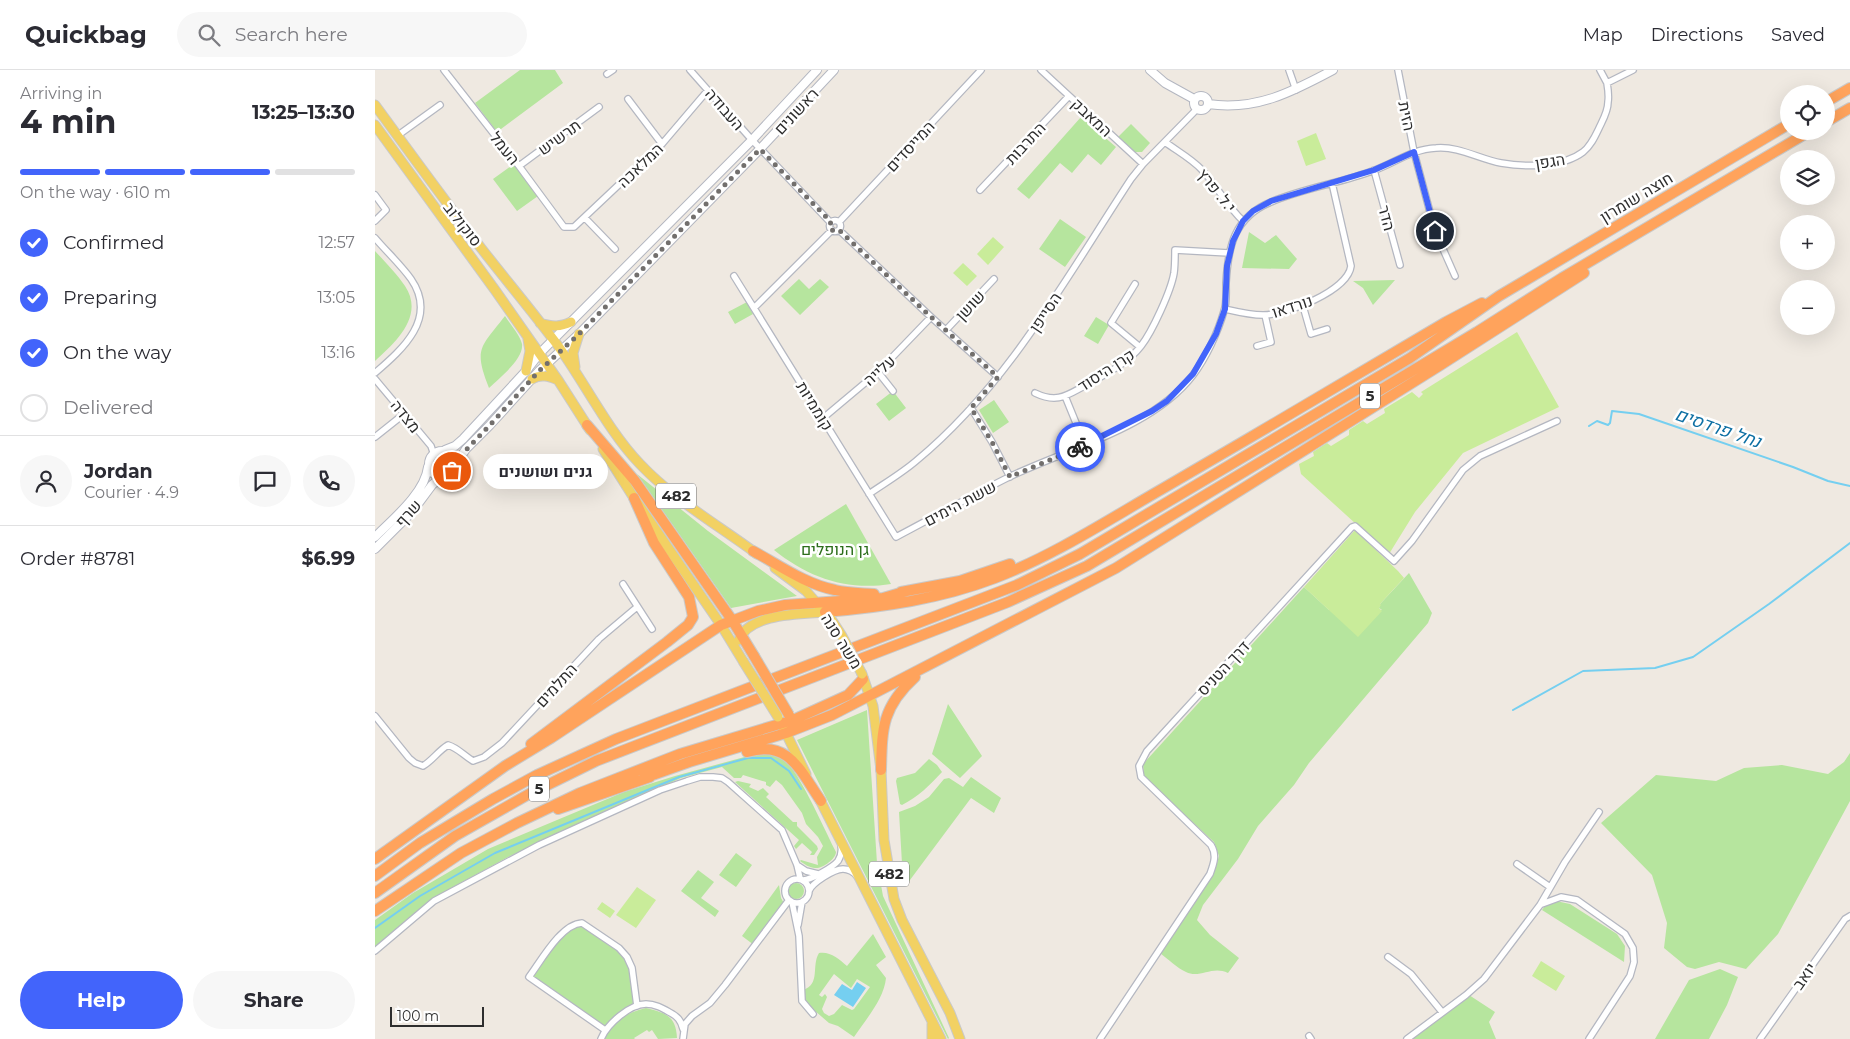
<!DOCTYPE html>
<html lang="en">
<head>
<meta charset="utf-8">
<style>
  body { margin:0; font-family:Montserrat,Heebo,sans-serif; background:#f7f7f7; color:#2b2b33; height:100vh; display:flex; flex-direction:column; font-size:19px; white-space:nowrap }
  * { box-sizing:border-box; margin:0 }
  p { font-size:16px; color:#7c7c81 }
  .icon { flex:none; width:28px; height:28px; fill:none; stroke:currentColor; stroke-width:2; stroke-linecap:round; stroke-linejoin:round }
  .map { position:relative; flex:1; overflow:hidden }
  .panel { display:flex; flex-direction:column; background:#fff; width:375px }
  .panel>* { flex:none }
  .tools { position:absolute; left:1405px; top:15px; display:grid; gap:10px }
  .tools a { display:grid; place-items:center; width:55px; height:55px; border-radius:50%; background:#fff; box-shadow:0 5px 20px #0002; font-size:25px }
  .scale { position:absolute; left:15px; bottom:12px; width:94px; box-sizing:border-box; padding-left:5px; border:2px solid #2e2e2e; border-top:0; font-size:14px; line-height:18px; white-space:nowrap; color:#2e2e2e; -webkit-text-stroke:4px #fff; paint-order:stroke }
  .pin { position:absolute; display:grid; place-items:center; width:42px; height:42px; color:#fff; margin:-21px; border:2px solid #fff; border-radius:50%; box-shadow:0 1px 5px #0007 }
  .courier { position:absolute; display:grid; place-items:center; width:50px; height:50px; margin:-25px; border:4px solid #4264fb; border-radius:50%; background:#fff; color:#222; box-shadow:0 1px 6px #0007 }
  .bubble { position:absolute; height:35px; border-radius:18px; background:#fff; box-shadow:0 5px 20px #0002; font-size:16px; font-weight:700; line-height:35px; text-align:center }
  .headline em { font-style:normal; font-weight:700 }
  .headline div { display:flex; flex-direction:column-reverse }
  .headline { display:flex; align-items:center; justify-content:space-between; height:85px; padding:0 20px }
  h1 { font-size:32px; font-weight:700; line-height:38px }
  .bar { display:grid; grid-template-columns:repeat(4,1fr); gap:8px 5px; align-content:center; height:60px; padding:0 20px }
  .bar i { height:6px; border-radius:4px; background:#e1e1e2 }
  .bar .current { background:#4264fb }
  .bar p { grid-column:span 4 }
  .line { display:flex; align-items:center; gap:12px; padding:0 20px; border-top:1px solid #e1e1e2 }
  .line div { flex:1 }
  .round { display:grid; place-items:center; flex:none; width:52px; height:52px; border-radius:26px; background:#f7f7f7 }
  ol { padding:0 20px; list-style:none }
  li { display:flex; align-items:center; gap:15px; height:55px }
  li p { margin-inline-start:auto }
  li .icon { padding:5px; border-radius:50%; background:#4264fb; color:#fff; stroke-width:4 }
  li:last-child { color:#7c7c81 }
  li i { width:28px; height:28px; border:2px solid #e1e1e2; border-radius:50% }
  .button { display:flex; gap:10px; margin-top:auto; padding:10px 20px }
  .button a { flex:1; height:58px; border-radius:30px; background:#4264fb; color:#fff; font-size:20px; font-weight:700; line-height:58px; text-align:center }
  .button a+a { background:#f7f7f7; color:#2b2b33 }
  header { display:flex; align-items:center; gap:30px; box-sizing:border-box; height:70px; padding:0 25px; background:#fff; border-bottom:1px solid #e1e1e2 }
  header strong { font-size:24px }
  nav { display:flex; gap:28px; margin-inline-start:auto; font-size:18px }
  .search { width:350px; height:45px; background:#f7f7f7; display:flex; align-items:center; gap:12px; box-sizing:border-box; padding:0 18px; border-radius:28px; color:#7c7c81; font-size:19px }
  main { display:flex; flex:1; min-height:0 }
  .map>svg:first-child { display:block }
  .green { fill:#b6e59e; fill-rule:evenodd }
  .pitch { fill:#c9ec9a }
  .water { fill:#75cff0 }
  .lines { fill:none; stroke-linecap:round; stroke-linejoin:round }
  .stream { stroke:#75cff0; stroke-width:2 }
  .street-casing { stroke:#b4b7c1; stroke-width:8 }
  .secondary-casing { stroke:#b4b7c1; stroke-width:10 }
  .primary-casing { stroke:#c9c9c9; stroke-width:11 }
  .highway-casing { stroke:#c9c9c9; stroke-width:12 }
  .street { stroke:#fff; stroke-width:5.5 }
  .secondary { stroke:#fff; stroke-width:8 }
  .primary { stroke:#f2d163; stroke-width:9 }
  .highway { stroke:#ffa35c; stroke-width:10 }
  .primary-bridge-casing { stroke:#c9c9c9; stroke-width:11; stroke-linecap:butt }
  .highway-bridge-casing { stroke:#c9c9c9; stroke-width:12; stroke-linecap:butt }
  .primary-bridge { stroke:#f2d163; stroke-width:9 }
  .highway-bridge { stroke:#ffa35c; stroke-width:10 }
  .done { stroke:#726f6d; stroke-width:5; stroke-dasharray:0 9 }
  .route { stroke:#4264fb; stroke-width:6 }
  .labels { text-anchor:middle; stroke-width:5; stroke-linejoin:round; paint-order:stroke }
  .shield { fill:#fff; stroke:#6d6d6d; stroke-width:1 }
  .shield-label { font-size:15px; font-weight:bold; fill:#2e2e2e }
  .street-label { font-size:16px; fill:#2e2e2e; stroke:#fff }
  .park-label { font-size:16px; fill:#2c6e1b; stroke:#fff }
  .water-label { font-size:18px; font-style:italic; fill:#0d6fa3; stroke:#fff }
</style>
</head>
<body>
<header>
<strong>Quickbag</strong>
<div class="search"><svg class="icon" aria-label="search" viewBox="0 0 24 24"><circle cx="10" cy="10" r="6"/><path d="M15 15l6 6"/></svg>Search here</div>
<nav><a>Map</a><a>Directions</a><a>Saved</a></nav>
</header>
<main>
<section class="panel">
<div class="headline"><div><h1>4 min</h1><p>Arriving in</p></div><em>13:25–13:30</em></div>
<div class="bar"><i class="current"></i><i class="current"></i><i class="current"></i><i></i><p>On the way · 610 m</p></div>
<ol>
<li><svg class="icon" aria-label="check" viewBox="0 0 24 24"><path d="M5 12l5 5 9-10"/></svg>Confirmed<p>12:57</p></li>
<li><svg class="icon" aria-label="check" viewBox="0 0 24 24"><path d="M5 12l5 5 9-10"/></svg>Preparing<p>13:05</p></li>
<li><svg class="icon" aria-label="check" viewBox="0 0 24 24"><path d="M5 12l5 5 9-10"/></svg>On the way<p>13:16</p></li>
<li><i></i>Delivered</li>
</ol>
<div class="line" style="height:90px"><a class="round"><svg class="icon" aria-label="person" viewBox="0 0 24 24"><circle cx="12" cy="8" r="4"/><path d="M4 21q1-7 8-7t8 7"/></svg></a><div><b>Jordan</b><p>Courier · 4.9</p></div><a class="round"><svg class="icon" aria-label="chat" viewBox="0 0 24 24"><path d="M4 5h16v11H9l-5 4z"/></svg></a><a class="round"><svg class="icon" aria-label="phone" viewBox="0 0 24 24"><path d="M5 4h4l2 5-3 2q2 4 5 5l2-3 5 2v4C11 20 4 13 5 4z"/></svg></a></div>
<div class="line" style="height:65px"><div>Order #8781</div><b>$6.99</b></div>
<div class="button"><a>Help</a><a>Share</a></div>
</section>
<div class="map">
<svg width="1475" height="969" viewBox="0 0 1475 969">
  <rect width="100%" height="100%" fill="#efe9e1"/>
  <!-- green -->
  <path class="green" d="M145,0H180L188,13L122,62L100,33Z
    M706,47L741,77L726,95L713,84L697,103L685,93L654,129L642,119Z
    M756,54L775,73L767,82H758L743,67Z
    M139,94L163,126L142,141L118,109Z
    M685,149L711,167L690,197L664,179Z
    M874,162L890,173L901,165L922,189L914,199L867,198Z
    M0,181C10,192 22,204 30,216C50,246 20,273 0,291Z
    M424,209L434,219L445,209L454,217L425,245L406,226Z
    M1020,210L998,235L988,218L978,211Z
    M372,232L378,244L360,254L353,242Z
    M130,246C135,254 145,265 147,274C149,289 124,308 114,318C98,278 106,277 130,246Z
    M721,247L734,255L723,274L709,266Z
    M518,321L531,338L514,351L501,334Z
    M619,330L634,352L618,363L604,340Z
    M262,404L333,461L422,526L356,538Z
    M471,434L516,514C472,521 434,508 399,480Z
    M1034,503L1057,543L1053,553L934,693L919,715L883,756L863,789L828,835L822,850L835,865L864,888L853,903C837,895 825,909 811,902C802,898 793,889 785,883L840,800L844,786L839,772L775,713L769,706L768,694L929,517L954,540H1007L1004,538L1005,534Z
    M573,634L607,686L585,708L557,684Z
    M492,640L502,793L508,826L574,968L573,969L422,670Z
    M384,683C392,683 400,684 407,688C422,696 451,763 461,782C461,789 447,799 440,798C435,798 429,794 425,791L426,790L443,795L442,787L448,776L443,767L431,754L427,743L407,715L401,710L395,717L391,715V712L368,705L366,708H359L347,697L306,708L135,786L58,828L0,877V850L38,823L113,779L249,722L300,706Z
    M1475,683V731L1403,864L1371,899L1344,892L1320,899L1312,897L1289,878L1292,853L1277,805L1226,753L1281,705L1341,711L1369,698L1407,695L1453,704L1469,692Z
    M554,689L562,695L567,702C555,715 543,727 527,735L525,734L521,711L522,708L540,703Z
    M596,707L626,728L619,743L596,728L532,814L530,813L528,811L524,742L540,736L554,727L569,709L574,708L588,717Z
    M363,711L376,714L374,717L383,721L388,718L394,724L391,727L418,752H422V756L442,776L443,779L439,785H435L437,782L427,773L421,779L419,776L424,770L360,712Z
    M361,783L377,795L361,817L344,805Z
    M323,800L339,812L326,828L344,841L340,847L306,821Z
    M413 821a8 8 0 1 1 16 0a8 8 0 1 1-16 0Z
    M404,815L406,828L410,835L379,875L367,866Z
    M1181,831L1195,834L1242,864L1250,876L1249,892L1167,840L1170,836Z
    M201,852L248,885L257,904L259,936L229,959L156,908L179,876Z
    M498,864L511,887L501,895L511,908C509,929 491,949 479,967L463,956L454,953L432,934L429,930L428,920C446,914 436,896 444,883C455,881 464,889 472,896ZM459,904L476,918L482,909L495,917L479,939L477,940L467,935L459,944L454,946L449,943L447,939L452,927L450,924L447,927L444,925Z
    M1345,899L1363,907L1352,935L1334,969H1280L1314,910Z
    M1094,925L1120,942L1114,952L1121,969H1035Z
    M271,938C291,943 301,946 302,968L283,969L277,960L274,962L272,960L259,968L260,969H228C236,951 253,942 271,938Z"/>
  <!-- pitch -->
  <path class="pitch" d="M941,63L951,89L931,96L922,71Z
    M618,167L629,177L613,195L602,184Z
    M588,193L602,206L592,216L578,203Z
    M1142,262L1184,337L1088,383L1040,442L1014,484L926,404L924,394L939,386L938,382L952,373L956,376L974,365V360L988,351L992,354L1010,343L1009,339L1037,322L1044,328L1048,324L1046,322Z
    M980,460L1023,501L1029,508L1005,534L1006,535L1004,538L1007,541L983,567L929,517Z
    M262,817L281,830L261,858L241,845Z
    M227,832L240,841L235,848L222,839Z
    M1166,891L1190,906L1181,921L1157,906Z"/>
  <!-- water -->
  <path class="water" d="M482,912L491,918L478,937L459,925L467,914L477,920Z"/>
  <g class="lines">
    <!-- stream -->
    <path class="stream" d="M1214,356L1222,351L1233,355L1235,353L1237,341L1264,344L1418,397L1453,411L1475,416
      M1138,640L1208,601L1280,598L1318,587L1394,534L1475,473
      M0,858L45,826L120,783L304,707L373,688H396L414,701L426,719"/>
    <defs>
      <path id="street" d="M69,0L144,96L189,157H199L287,74L333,20
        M315,0L377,70L455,152
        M666,0L768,94
        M914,0L921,20
        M1023,0L1039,82L1060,161L1080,206
        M1225,0L1232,13
        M232,4L238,0
        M253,29L287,74
        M22,66L65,35
        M790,72C802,81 817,89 827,100C842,116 852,136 868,151
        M144,96L224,37
        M999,100L1025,195
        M605,120L694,26
        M0,125L11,140L0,151
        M210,148L240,179
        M454.5 156a5.5 5.5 0 1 1 11 0a5.5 5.5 0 1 1-11 0Z
        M464,152L606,0
        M464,160L556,247L623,307
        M0,168C12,182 26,195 36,209C63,248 28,279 0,303
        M359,206L521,467C559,447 596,426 634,407C692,379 778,358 818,305C831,288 843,262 849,241C852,233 851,222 851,213C853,177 859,147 896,132C929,118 966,113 1000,100C1021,92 1038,79 1061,78C1084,76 1104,89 1126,93C1150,97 1187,98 1208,82C1217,75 1221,64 1226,54C1229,48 1233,39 1233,32C1234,26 1233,19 1232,13L1258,0
        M760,214L736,253L765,277
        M928,236L936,264L952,259
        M379,238L457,160
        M850,239C863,242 875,245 888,245C911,245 973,221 976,196L957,113
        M571,260L619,209
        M882,276L896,272L890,245
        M503,302L518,321
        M0,309L56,376L59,385
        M660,323C683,334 692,325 713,314C731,304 753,293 766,276C777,262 796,221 799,203C800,196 800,188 800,180L854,183
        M690,326L710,375
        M596,338L617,372L635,407
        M447,349L503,302L556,247
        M0,367L29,344
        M494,424C510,413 527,403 541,391C633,315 691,208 756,109L768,94L821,40
        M248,514L277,559
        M0,646L34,688L40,693L48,696C58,690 63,681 73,675C83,678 88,685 98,691L109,687L127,673L224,569L262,537
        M1142,794L1175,817
        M422,795L431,801L443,804
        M410 821a12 12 0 1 1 24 0a12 12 0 1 1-24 0Z
        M428,810C436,810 458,797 463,791C466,786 467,781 466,776
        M434,821C437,813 459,799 468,799C473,799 479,802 482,806
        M417,832L424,866L427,931L438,944
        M1167,834L1186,827L1202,830L1250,864L1258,878L1259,892L1255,906L1214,969
        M423,855L427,832
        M0,881L59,831L164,775L285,720L312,711L325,707H338L347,708L353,712L407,760L422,795L425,808
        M1013,887L1036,904L1067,942
        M230,960L154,907C166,891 186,854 207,853L244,878L252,887L257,898L262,936
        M934,966L936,969
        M226,969C232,954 255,934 271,934C280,934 287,938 294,942C302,946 306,950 308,959
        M308,969L310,954L317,946L335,933L350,915L414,830
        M725,969L835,804C839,793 842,785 836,775L766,707L764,696L772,681L977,457L980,456L1019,491L1037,471L1088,400L1105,386L1182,351
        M1032,969L1091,925L1109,909L1165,835L1190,792L1224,742
        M1385,969L1470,849L1475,846"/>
      <path id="secondary" d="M775,0L790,13L819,29
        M819 33a7 7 0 1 1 14 0a7 7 0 1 1-14 0Z
        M833,34C881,41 917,22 958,0
        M70,380L80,376L88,369L151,301L164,284L377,70L442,0
        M54 394a13 13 0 1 1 26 0a13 13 0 1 1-26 0Z
        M80,395L91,379L115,355L164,301L204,264L385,79L459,0
        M0,467C18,449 50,423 53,397
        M0,479L37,442L57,415L66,407"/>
      <path id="primary" d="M0,35C35,83 70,131 106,178C131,210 157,241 181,273C209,311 233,361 265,394C299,430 343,455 382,484
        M0,55L120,220L183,310L215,360
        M165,253C178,257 185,257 196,252
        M200,297L198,283L204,264
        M151,301L155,281L153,269
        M157,309C166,304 173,306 183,310
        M228,379L259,428L346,555L368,591
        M400,498L431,521L445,537
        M364,570C374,543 426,544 450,542
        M487,604L498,636L506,700L509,770L519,829L527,850L575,943L585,969
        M408,657L431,704
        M443,726L566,969
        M557,969V954"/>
      <path id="highway" d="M1451,32L1475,18
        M1451,52L1475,38
        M212,355L260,411L357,550L379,586
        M378,481C404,495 430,514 460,520C472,523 486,523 499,524
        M526,522L585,511L635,494
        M450,542C508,537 565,529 620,508C678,486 733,450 787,419C882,364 976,308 1071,252L1107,233
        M156,674L292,572L313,555L318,547L314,527L279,473L259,428
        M372,682C414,669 425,701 446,731
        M506,700C507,658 507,637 540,607
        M269,708L314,692L411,663L457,645L741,498L1064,296L1209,203
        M183,739L275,707
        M0,789L130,696L176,668L346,555L383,541L410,535L508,528L532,521
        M0,806L45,773L118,729L162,705L241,669L642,515L705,484L1035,288L1124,226L1414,54
        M0,823L80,766L154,724L221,691L633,532L712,496L1102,262L1187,208L1435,61
        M0,841L86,783L142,753L205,723L305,684L418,650L473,625L488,609"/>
    </defs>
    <!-- street casing -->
    <use href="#street" class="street-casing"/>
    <!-- secondary casing -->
    <use href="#secondary" class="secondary-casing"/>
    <!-- primary casing -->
    <use href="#primary" class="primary-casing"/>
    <!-- highway casing -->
    <use href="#highway" class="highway-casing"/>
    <!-- street -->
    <use href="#street" class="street"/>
    <!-- secondary -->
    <use href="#secondary" class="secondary"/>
    <!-- primary -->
    <use href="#primary" class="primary"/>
    <!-- highway -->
    <use href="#highway" class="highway"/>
    <defs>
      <path id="primary-bridge" d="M456,549L467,566L487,604
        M368,591L403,647"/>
      <path id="highway-bridge" d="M379,586L414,645"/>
    </defs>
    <!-- primary-bridge casing -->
    <use href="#primary-bridge" class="primary-bridge-casing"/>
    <!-- highway-bridge casing -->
    <use href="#highway-bridge" class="highway-bridge-casing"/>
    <!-- primary-bridge -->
    <use href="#primary-bridge" class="primary-bridge"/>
    <!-- highway-bridge -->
    <use href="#highway-bridge" class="highway-bridge"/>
  </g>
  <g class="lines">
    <!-- done -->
    <path class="done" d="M77,401L91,380L115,355L164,301L204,264L385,79L456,152L454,156L457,160L460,161L464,160L556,247L623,307L596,338L617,372L635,407L705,377"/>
    <!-- route -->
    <path class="route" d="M705,377L777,341L792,331L818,304L841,264L850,239L852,196L858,171L868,151L878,141L896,131L999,100L1039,82L1060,161"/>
  </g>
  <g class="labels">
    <!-- shield labels -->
    <g class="shield">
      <rect x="985" y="313.5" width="20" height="25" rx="4"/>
      <rect x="281" y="413.5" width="40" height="25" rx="4"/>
      <rect x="154" y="706.5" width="20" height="25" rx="4"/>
      <rect x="494" y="791.5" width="40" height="25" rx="4"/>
    </g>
    <g class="shield-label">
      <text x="995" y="331">5</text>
      <text x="301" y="431">482</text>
      <text x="164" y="724">5</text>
      <text x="514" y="809">482</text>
    </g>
    <!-- street labels -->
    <g class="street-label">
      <text transform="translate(350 39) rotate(49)" y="6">העבודה</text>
      <text transform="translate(421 41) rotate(-47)" y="6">ראשונים</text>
      <text transform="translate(1032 46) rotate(79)" y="6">הזית</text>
      <text transform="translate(717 47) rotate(43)" y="6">המאבק</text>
      <text transform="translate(184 67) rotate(-36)" y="6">תרשיש</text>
      <text transform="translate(650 73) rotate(-47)" y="6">התרבות</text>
      <text transform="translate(535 76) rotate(-47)" y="6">המייסדים</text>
      <text transform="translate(130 78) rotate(51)" y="6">העמל</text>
      <text transform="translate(1175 91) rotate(-9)" y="6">הגפן</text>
      <text transform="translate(265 95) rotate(-44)" y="6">המלאכה</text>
      <text transform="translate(842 120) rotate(51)" y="6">י.ל. פרץ</text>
      <text transform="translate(1261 127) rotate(-31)" y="6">חוצה שומרון</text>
      <text transform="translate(1012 148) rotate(75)" y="6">הדר</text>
      <text transform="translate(88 154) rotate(52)" y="6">סוקולוב</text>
      <text transform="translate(595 235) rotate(-47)" y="6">שושן</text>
      <text transform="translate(917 236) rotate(-18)" y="6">נורדאו</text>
      <text transform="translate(670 242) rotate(-56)" y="6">הסייפן</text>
      <text transform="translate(504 300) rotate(-42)" y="6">עלייה</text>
      <text transform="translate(731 300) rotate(-33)" y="6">קרן היסוד</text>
      <text transform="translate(440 336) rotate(58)" y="6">קוממיות</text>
      <text transform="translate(31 346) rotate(51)" y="6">מצדה</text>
      <text transform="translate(585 433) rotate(-28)" y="6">ששת הימים</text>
      <text transform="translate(33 443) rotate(-48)" y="6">שרף</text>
      <text transform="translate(467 571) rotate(58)" y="6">משה סנה</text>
      <text transform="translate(848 598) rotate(-47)" y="6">דרך הטניס</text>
      <text transform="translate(181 615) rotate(-48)" y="6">התלמים</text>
      <text transform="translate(1429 906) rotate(-55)" y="6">יואב</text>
    </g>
    <!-- park labels -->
    <g class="park-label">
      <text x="460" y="485">גן הנופלים</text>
    </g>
    <!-- water labels -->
    <g class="water-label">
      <text transform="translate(1343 358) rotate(19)" y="6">נחל פרדסים</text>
    </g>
  </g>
</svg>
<div class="tools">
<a><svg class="icon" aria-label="locate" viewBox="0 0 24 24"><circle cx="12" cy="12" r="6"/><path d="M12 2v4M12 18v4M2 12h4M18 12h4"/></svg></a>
<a><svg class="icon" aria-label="layers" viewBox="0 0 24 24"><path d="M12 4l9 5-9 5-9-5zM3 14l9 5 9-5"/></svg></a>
<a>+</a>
<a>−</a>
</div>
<div class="scale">100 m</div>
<div class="pin" style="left:77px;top:401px;background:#ea580c"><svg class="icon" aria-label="bag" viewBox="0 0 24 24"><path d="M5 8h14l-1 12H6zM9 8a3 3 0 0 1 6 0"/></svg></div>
<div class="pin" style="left:1060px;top:161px;background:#1f2937"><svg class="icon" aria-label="home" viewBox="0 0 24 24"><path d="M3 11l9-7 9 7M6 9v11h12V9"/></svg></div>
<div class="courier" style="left:705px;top:377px"><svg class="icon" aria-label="bike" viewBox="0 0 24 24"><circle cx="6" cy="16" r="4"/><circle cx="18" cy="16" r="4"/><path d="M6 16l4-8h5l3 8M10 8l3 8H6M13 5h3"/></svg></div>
<div class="bubble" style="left:108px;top:384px;width:125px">גנים ושושנים</div>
</div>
</main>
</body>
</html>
